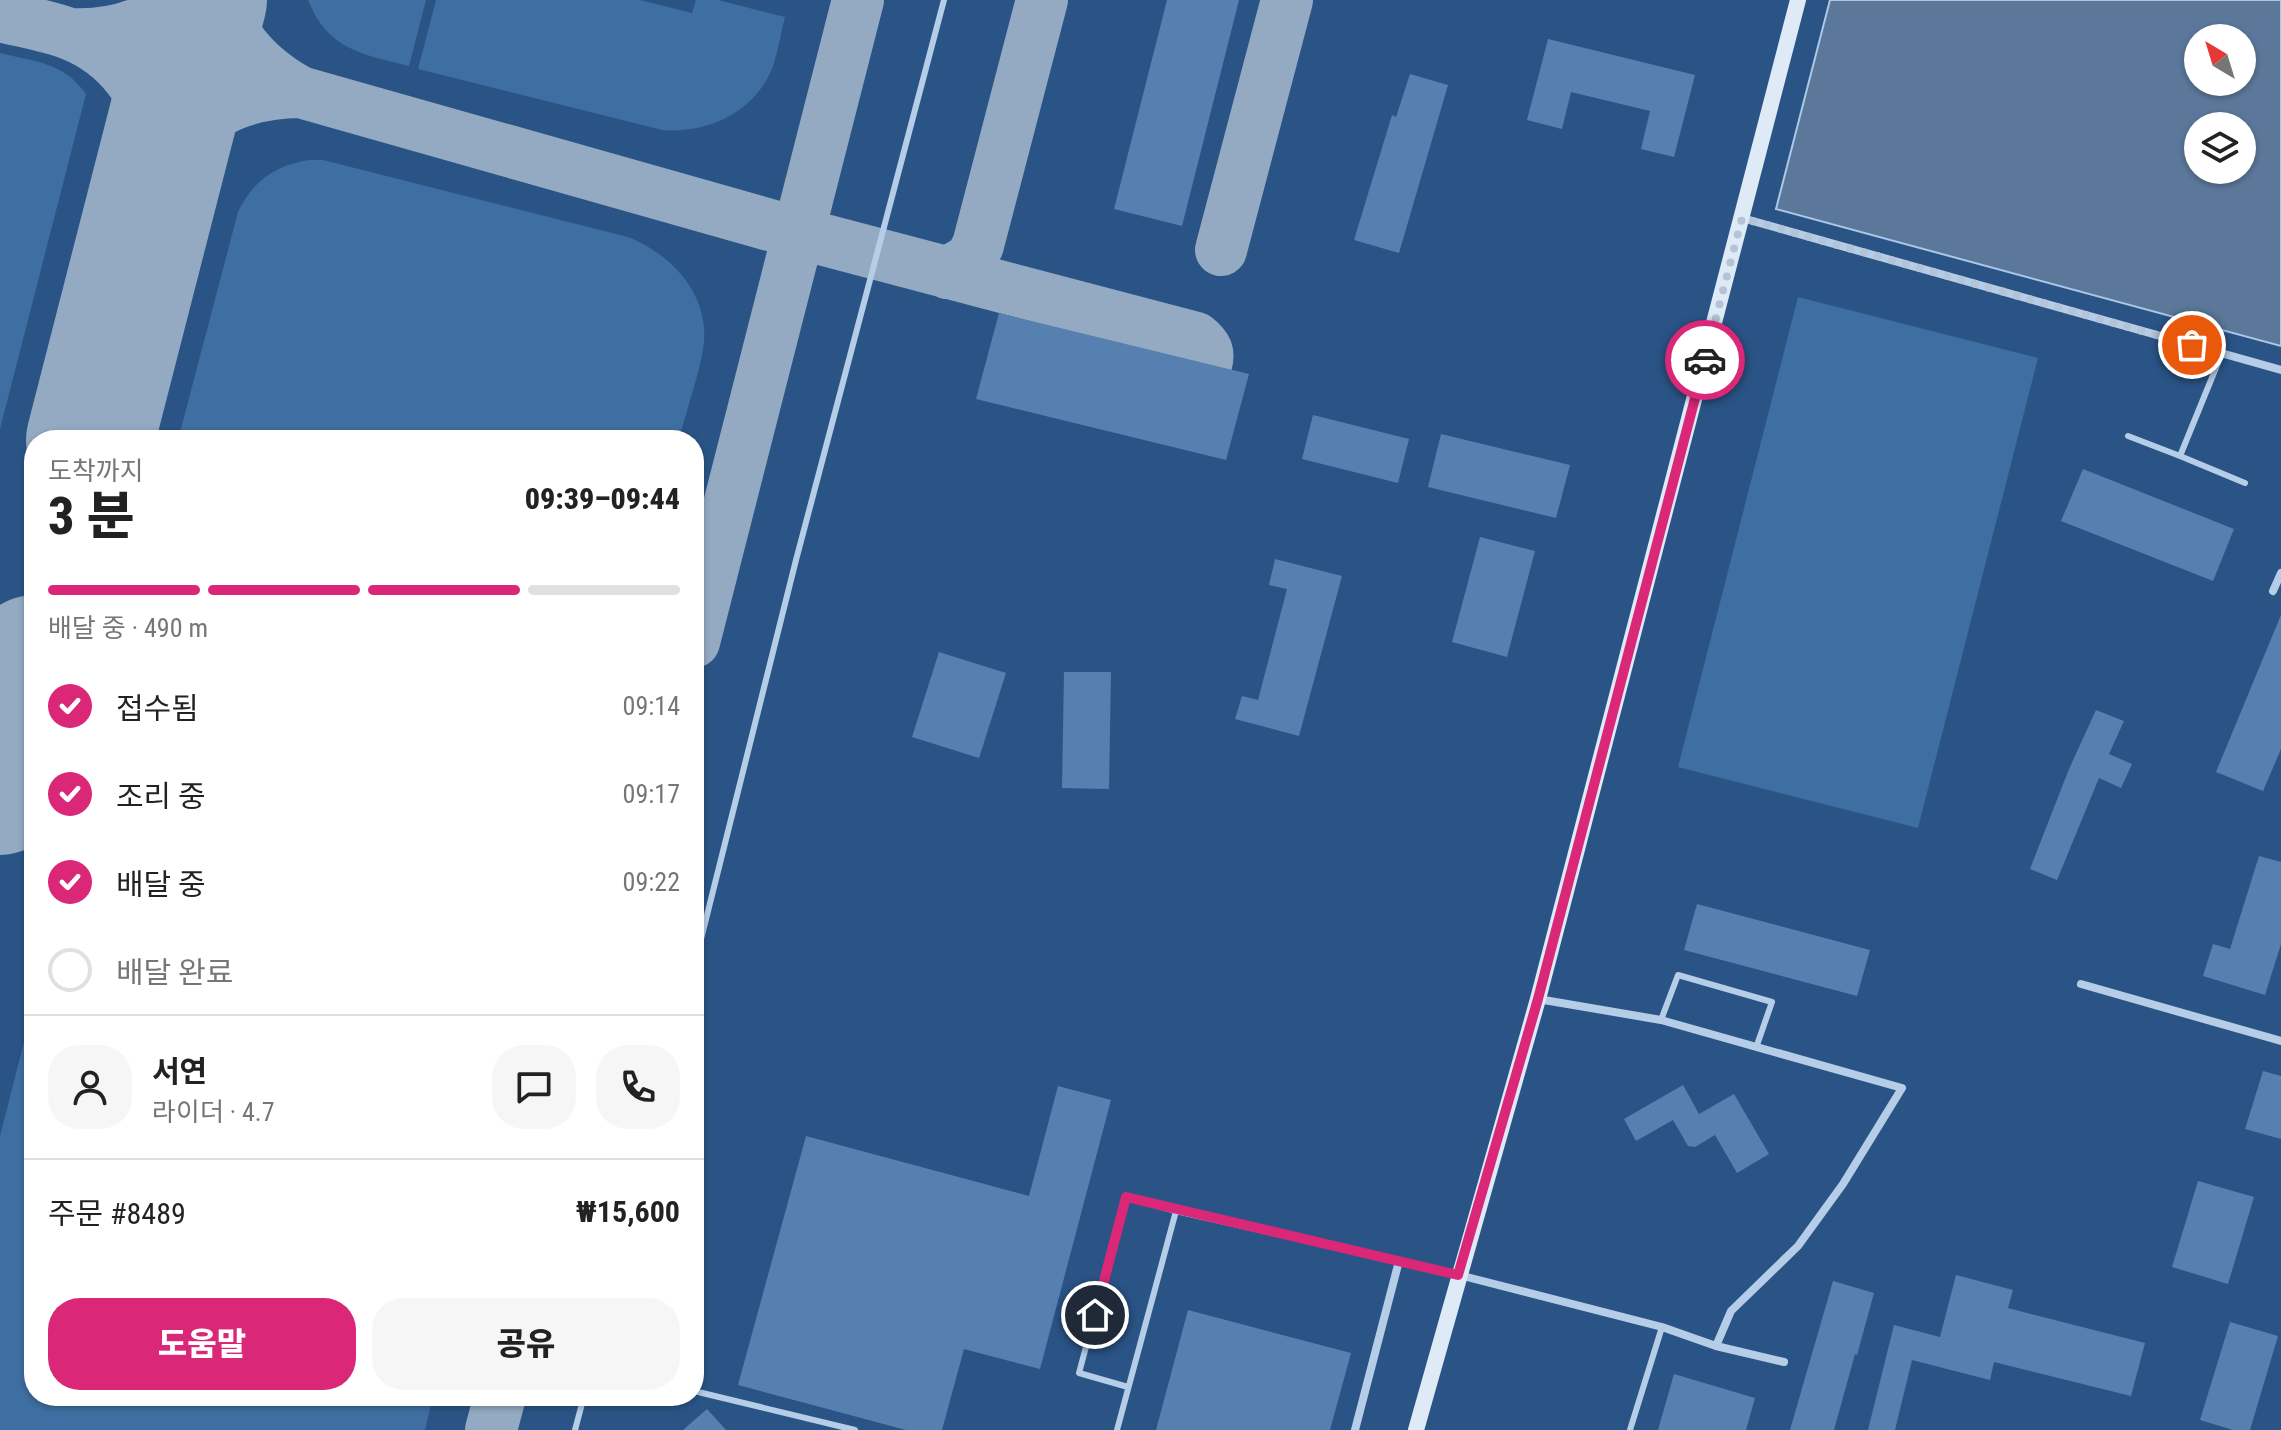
<!DOCTYPE html>
<html lang="ko">
<head>
<meta charset="utf-8">
<style>
  body { margin:0; font-family:"Roboto Condensed","Noto Sans KR",sans-serif; background:#f6f6f6; color:#222; height:100vh; display:flex; flex-direction:column; font-size:30px; white-space:nowrap }
  * { box-sizing:border-box; margin:0 }
  p { font-size:26px; color:#767676 }
  .icon { flex:none; width:44px; height:44px; fill:none; stroke:currentColor; stroke-width:2; stroke-linecap:round; stroke-linejoin:round }
  .map { position:relative; flex:1; overflow:hidden }
  .panel { position:absolute; left:24px; top:430px; width:680px; height:976px; display:flex; flex-direction:column; background:#fff; border-radius:32px; box-shadow:0 2px 6px #0004 }
  .panel>* { flex:none }
  .needle { width:52px; rotate:322deg }
  .buttons { position:absolute; left:2184px; top:24px; display:grid; gap:16px }
  .buttons a { display:grid; place-items:center; width:72px; height:72px; border-radius:50%; background:#fff; box-shadow:0 2px 6px #0004; font-size:40px }
  .pin { position:absolute; display:grid; place-items:center; width:68px; height:68px; color:#fff; margin:-34px; border:4px solid #fff; border-radius:50%; box-shadow:0 2px 8px #0007 }
  .courier { position:absolute; display:grid; place-items:center; width:80px; height:80px; margin:-40px; border:6px solid #db2777; border-radius:50%; background:#fff; color:#222; box-shadow:0 2px 10px #0007 }
  .head em { font-style:normal; font-weight:800 }
  .head div { display:flex; flex-direction:column-reverse }
  .head { display:flex; align-items:center; justify-content:space-between; height:136px; padding:0 24px }
  h1 { font-size:52px; font-weight:800; line-height:60px }
  .bar { display:grid; grid-template-columns:repeat(4,1fr); gap:12px 8px; align-content:center; height:96px; padding:0 24px }
  .bar i { height:10px; border-radius:6px; background:#e0e0e0 }
  .bar .current { background:#db2777 }
  .bar p { grid-column:span 4 }
  .line { display:flex; align-items:center; gap:20px; padding:0 24px; border-top:2px solid #e0e0e0 }
  .line div { flex:1 }
  .round { display:grid; place-items:center; flex:none; width:84px; height:84px; border-radius:32px; background:#f6f6f6 }
  ol { padding:0 24px; list-style:none }
  li { display:flex; align-items:center; gap:24px; height:88px }
  li p { margin-inline-start:auto }
  li .icon { padding:8px; border-radius:50%; background:#db2777; color:#fff; stroke-width:4 }
  li:last-child { color:#767676 }
  li i { width:44px; height:44px; border:4px solid #e0e0e0; border-radius:50% }
  .action { display:flex; gap:16px; margin-top:auto; padding:16px 24px }
  .action a { flex:1; height:92px; border-radius:32px; background:#db2777; color:#fff; font-size:32px; font-weight:800; line-height:92px; text-align:center }
  .action a+a { background:#f6f6f6; color:#222 }
  .map>svg:first-child { display:block }
  .green { fill:#3f6ea2 }
  .water { fill:#5b779a; stroke:#abc8e7; stroke-width:2; fill-rule:evenodd }
  .lines { fill:none; stroke-linecap:round; stroke-linejoin:round }
  .taxiway { stroke:#94aac2; stroke-width:52 }
  .runway { stroke:#94aac2; stroke-width:128 }
  .building { fill:#5680af }
  .lane { stroke:#b6cde7; stroke-width:6 }
  .street { stroke:#b6cde7; stroke-width:8 }
  .secondary { stroke:#dfeaf7; stroke-width:16 }
  .done { stroke:#b4c3d5; stroke-width:8; stroke-dasharray:0 14.4 }
  .route { stroke:#db2777; stroke-width:10 }
</style>
</head>
<body>
<div class="map">
<svg width="2281" height="1430" viewBox="0 0 2281 1430">
  <rect width="100%" height="100%" fill="#2a5486"/>
  <!-- green -->
  <path class="green" d="M308,0H426L409,66C362,54 328,50 308,0Z
    M436,0H640L692,13L696,0H718L785,17C781,33 778,51 773,66C756,112 708,134 662,130L418,69Z
    M0,53C36,62 63,62 86,94L0,429Z
    M309,160H323L628,237C671,254 708,293 704,342C701,369 686,412 679,440H178L238,212C252,182 275,165 309,160Z
    M1798,297L2038,358L1918,828L1678,767Z
    M34,1003V1396H433L425,1430H0V1136Z"/>
  <!-- water -->
  <path class="water" d="M1830,0H2281V346L1776,209ZM2198,38H2242V82H2198ZM2198,126H2242V170H2198Z"/>
  <g class="lines">
    <!-- taxiway -->
    <path class="taxiway" d="M219,0C233,42 261,71 300,92L798,233L1196,338C1206,346 1210,352 1206,365
      M0,16C24,22 50,26 72,35C117,53 150,95 156,143C158,162 154,181 152,199
      M70,34C111,36 147,26 179,0
      M154,189C170,124 238,92 300,92
      M1221,250L1287,0
      M947,273L971,259L978,245L1042,0
      M694,642L858,0
      M491,1430L500,1396"/>
    <!-- runway -->
    <path class="runway" d="M90,440L203,0
      M0,791L34,659"/>
  </g>
  <!-- building -->
  <path class="building" d="M1167,0H1239L1182,226L1114,209Z
    M1548,39L1695,75L1674,157L1641,149L1650,111L1571,92L1562,129L1527,120Z
    M1410,74L1448,85L1399,253L1354,240L1392,115L1396,117Z
    M999,313L1249,374L1226,460L976,399Z
    M1313,415L1409,439L1398,483L1302,459Z
    M1441,434L1570,465L1556,518L1428,487Z
    M2083,469L2234,529L2213,581L2061,521Z
    M1480,537L1535,551L1507,657L1452,642Z
    M1275,559L1342,576L1299,736L1235,719L1242,696L1258,700L1287,589L1269,585Z
    M2281,615V749L2263,791L2216,772Z
    M939,652L1006,673L979,758L912,737Z
    M1064,672H1111L1109,789L1062,788Z
    M2096,710L2124,721L2109,754L2132,764L2121,788L2099,778L2057,880L2030,869L2069,769Z
    M2259,856L2281,862V944L2265,995L2203,976L2213,944L2230,949Z
    M1697,904L1870,950L1857,996L1684,950Z
    M2263,1071L2281,1076V1139L2245,1129Z
    M1683,1085L1699,1114L1734,1094L1769,1154L1737,1173L1715,1135L1695,1147L1688,1146L1673,1120L1636,1141L1624,1119Z
    M1058,1086L1111,1100L1040,1369L964,1349L942,1430H906L738,1385L806,1136L1029,1196Z
    M2198,1181L2254,1197L2228,1284L2172,1267Z
    M1956,1275L2013,1290L2008,1308L2145,1343L2131,1396L1994,1362L1990,1380L1912,1360L1895,1430H1868L1894,1325L1940,1337Z
    M1833,1281L1874,1293L1857,1355L1855,1354L1834,1430H1790Z
    M1188,1310L1351,1353L1330,1430H1156Z
    M2230,1322L2278,1336L2250,1430H2233L2200,1420Z
    M1674,1374L1755,1398L1746,1430H1658Z
    M707,1409L726,1430H683Z"/>
  <g class="lines">
    <!-- lane -->
    <path class="lane" d="M2128,436L2180,456L2222,353
      M2180,456L2245,483
      M694,967L796,560L944,0
      M1661,1020L1678,975L1772,1002L1757,1045
      M1128,1387L1079,1373L1126,1197L1176,1211
      M694,1391L855,1430
      M575,1430L584,1396
      M1117,1430L1176,1211L1458,1275
      M1630,1430L1662,1327"/>
    <!-- street -->
    <path class="street" d="M1742,218L2281,370
      M2273,591L2281,573
      M2081,984L2281,1041
      M1459,1275L1662,1327L1716,1346L1731,1311L1798,1246L1843,1184L1902,1088L1661,1020L1538,999
      M1716,1346L1784,1362
      M1355,1430L1399,1261"/>
    <!-- secondary -->
    <path class="secondary" d="M1416,1430L1538,999L1798,0"/>
  </g>
  <g class="lines">
    <!-- done -->
    <path class="done" d="M1705,360L1742,218L2192,345"/>
    <!-- route -->
    <path class="route" d="M1095,1315L1126,1197L1458,1275L1538,999L1705,360"/>
  </g>
</svg>
<div class="buttons">
<a><svg class="needle" viewBox="-14 -14 28 28"><path d="M0-13l5 13h-10z" fill="#e53935"/><path d="M0 13l5-13h-10z" fill="#767676"/></svg></a>
<a><svg class="icon" aria-label="layers" viewBox="0 0 24 24"><path d="M12 4l9 5-9 5-9-5zM3 14l9 5 9-5"/></svg></a>
</div>
<div class="pin" style="left:2192px;top:345px;background:#ea580c"><svg class="icon" aria-label="bag" viewBox="0 0 24 24"><path d="M5 8h14l-1 12H6zM9 8a3 3 0 0 1 6 0"/></svg></div>
<div class="pin" style="left:1095px;top:1315px;background:#1f2937"><svg class="icon" aria-label="home" viewBox="0 0 24 24"><path d="M3 11l9-7 9 7M6 9v11h12V9"/></svg></div>
<div class="courier" style="left:1705px;top:360px"><svg class="icon" aria-label="car" viewBox="0 0 24 24"><path d="M5 17H2v-5l4-1 3-4h7l3 4 3 1v5h-3M9 17h6M6 11h13"/><circle cx="7" cy="17" r="2"/><circle cx="17" cy="17" r="2"/></svg></div>
<section class="panel">
<div class="head"><div><h1>3 분</h1><p>도착까지</p></div><em>09:39–09:44</em></div>
<div class="bar"><i class="current"></i><i class="current"></i><i class="current"></i><i></i><p>배달 중 · 490 m</p></div>
<ol>
<li><svg class="icon" aria-label="check" viewBox="0 0 24 24"><path d="M5 12l5 5 9-10"/></svg>접수됨<p>09:14</p></li>
<li><svg class="icon" aria-label="check" viewBox="0 0 24 24"><path d="M5 12l5 5 9-10"/></svg>조리 중<p>09:17</p></li>
<li><svg class="icon" aria-label="check" viewBox="0 0 24 24"><path d="M5 12l5 5 9-10"/></svg>배달 중<p>09:22</p></li>
<li><i></i>배달 완료</li>
</ol>
<div class="line" style="height:144px"><a class="round"><svg class="icon" aria-label="person" viewBox="0 0 24 24"><circle cx="12" cy="8" r="4"/><path d="M4 21q1-7 8-7t8 7"/></svg></a><div><b>서연</b><p>라이더 · 4.7</p></div><a class="round"><svg class="icon" aria-label="chat" viewBox="0 0 24 24"><path d="M4 5h16v11H9l-5 4z"/></svg></a><a class="round"><svg class="icon" aria-label="phone" viewBox="0 0 24 24"><path d="M5 4h4l2 5-3 2q2 4 5 5l2-3 5 2v4C11 20 4 13 5 4z"/></svg></a></div>
<div class="line" style="height:104px"><div>주문 #8489</div><b>₩15,600</b></div>
<div class="action"><a>도움말</a><a>공유</a></div>
</section>
</div>
</body>
</html>
